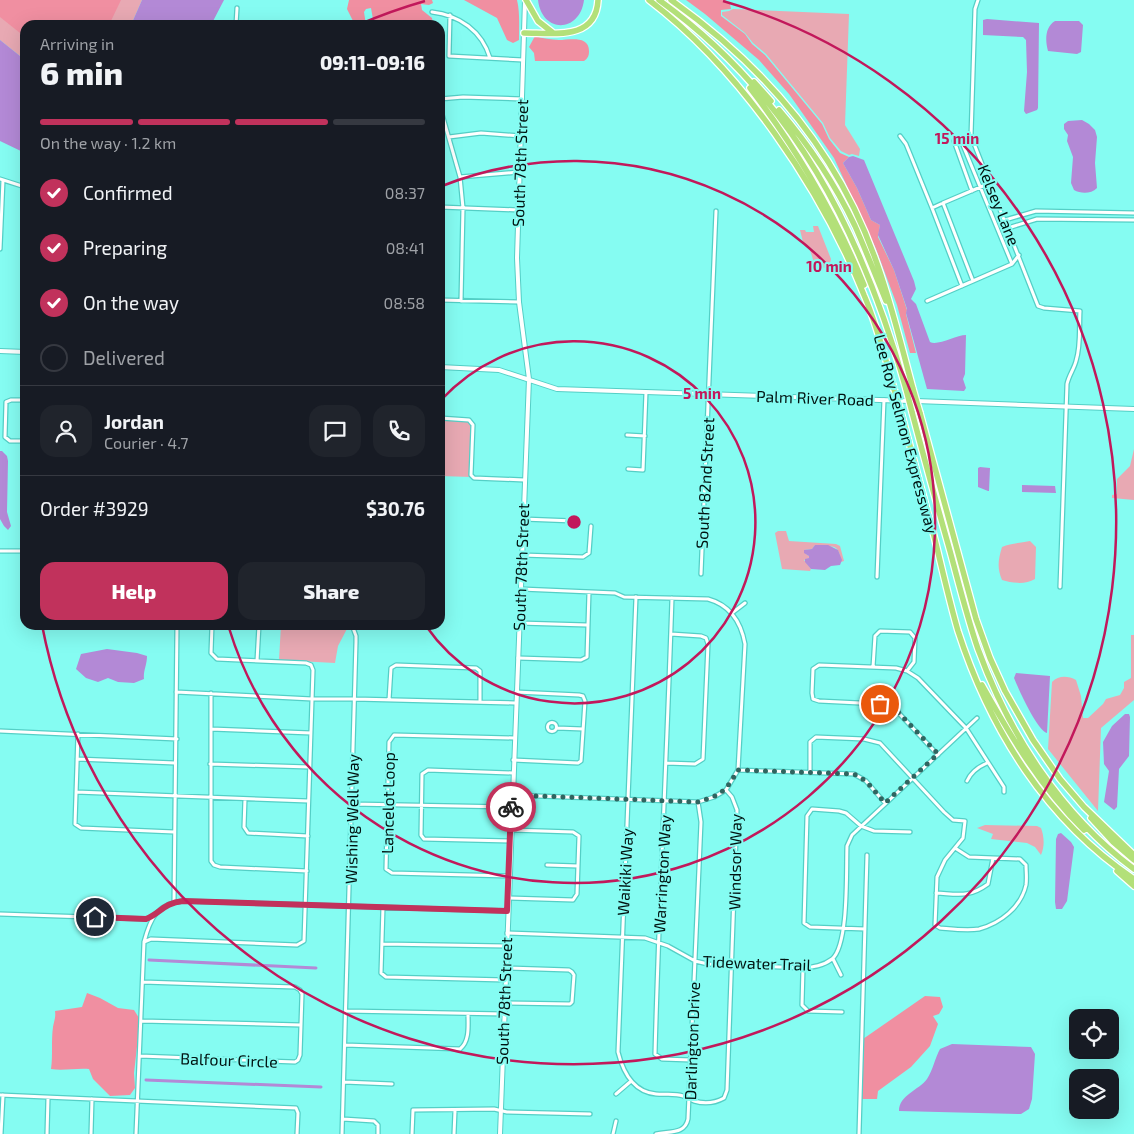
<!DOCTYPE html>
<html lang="en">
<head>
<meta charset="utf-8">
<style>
  body { margin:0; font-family:"Exo 2",sans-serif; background:#20242c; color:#f1f3f6; height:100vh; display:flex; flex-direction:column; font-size:19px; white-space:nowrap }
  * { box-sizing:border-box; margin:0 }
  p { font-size:16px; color:#9ea1a6 }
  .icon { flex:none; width:28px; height:28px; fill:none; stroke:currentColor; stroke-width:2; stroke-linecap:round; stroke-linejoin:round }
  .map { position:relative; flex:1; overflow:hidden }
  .drawer { position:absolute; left:20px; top:20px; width:425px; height:610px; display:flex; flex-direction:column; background:#171b24; border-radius:15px; box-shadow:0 5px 20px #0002 }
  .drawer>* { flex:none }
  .buttons { position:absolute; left:1069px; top:1009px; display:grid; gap:10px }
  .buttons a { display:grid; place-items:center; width:50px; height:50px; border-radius:10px; background:#171b24; box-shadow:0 5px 20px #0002; font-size:25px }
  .pin { position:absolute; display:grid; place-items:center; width:42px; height:42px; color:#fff; margin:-21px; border:2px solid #fff; border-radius:50%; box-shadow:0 1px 5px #0007 }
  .courier { position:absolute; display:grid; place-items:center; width:50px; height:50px; margin:-25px; border:4px solid #c1325c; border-radius:50%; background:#fff; color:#222; box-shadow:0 1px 6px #0007 }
  .overview em { font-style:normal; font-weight:800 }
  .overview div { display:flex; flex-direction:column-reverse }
  .overview { display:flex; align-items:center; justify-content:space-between; height:85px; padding:0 20px }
  h1 { font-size:32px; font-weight:800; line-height:38px }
  .bar { display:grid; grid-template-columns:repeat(4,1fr); gap:8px 5px; align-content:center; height:60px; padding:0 20px }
  .bar i { height:6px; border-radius:4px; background:#363941 }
  .bar .selected { background:#c1325c }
  .bar p { grid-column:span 4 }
  .line { display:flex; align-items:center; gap:12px; padding:0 20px; border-top:1px solid #363941 }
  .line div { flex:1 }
  .round { display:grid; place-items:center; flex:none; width:52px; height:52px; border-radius:15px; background:#20242c }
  ol { padding:0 20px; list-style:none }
  li { display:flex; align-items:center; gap:15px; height:55px }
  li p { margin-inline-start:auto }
  li .icon { padding:5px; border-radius:50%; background:#c1325c; color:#fff; stroke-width:4 }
  li:last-child { color:#9ea1a6 }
  li i { width:28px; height:28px; border:2px solid #363941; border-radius:50% }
  .cta { display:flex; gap:10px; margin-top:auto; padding:10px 20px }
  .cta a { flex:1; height:58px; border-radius:15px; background:#c1325c; color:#fff; font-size:20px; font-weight:800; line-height:58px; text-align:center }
  .cta a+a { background:#20242c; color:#f1f3f6 }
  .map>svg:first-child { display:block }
  .green { fill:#e8a9b3 }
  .forest { fill:#f08fa1 }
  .water { fill:#b389d6 }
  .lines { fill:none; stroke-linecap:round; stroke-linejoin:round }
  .canal { stroke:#b389d6; stroke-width:3 }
  .minor-casing { stroke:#54cfc6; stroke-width:5.5 }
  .tertiary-casing { stroke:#54cfc6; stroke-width:6 }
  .motorway-casing { stroke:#fff; stroke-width:8 }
  .minor { stroke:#fff; stroke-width:3 }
  .tertiary { stroke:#fff; stroke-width:4 }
  .motorway { stroke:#b3e079; stroke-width:5.5 }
  .motorway-bridge-casing { stroke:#fff; stroke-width:8; stroke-linecap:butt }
  .motorway-bridge { stroke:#b3e079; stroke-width:5.5 }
  .done { stroke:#2f6560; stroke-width:5; stroke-dasharray:0 9 }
  .route { stroke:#c1325c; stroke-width:6 }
  .ring { fill:none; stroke:#c2185b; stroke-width:2.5 }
  .labels { text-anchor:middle; stroke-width:4; stroke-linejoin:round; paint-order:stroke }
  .street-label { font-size:16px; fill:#001311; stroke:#85fcf2 }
  .centre { fill:#c2185b; stroke:#85fcf2; stroke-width:2.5 }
  .ring-label { font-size:15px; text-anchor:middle; font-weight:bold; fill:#c2185b; stroke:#85fcf2; stroke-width:4; stroke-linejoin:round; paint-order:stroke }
</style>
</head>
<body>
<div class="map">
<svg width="1134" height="1134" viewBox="0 0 1134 1134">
  <rect width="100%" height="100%" fill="#85fcf2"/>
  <!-- green -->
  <path class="green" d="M0,0H142L131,25H25V60L0,40Z
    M733,9L849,14L845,125L860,149L859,156L852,154L849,155L841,151L830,138L823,123L766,54L753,43L745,33L722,15V12L729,11Z
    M813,226H818L831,259L829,268L815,267C812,258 811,246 803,242L800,230H805L806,232H814Z
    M440,420L471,422V477L440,476Z
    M1134,449V500L1112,498V495L1117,494V479L1130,466Z
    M778,531H786L789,541L836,544L840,546L844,561L841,562C839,541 831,548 815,545L812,549L804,550L806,554L809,556V558L804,560L811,569L810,571L782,569L775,533Z
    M1030,541L1036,547L1035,579C1025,585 1012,583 1002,580C997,568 998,560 1002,547C1011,543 1020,543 1030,541Z
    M281,625H349L338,646L335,663L279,660Z
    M1131,635H1134V700L1101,728L1098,811L1048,749L1052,682C1059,675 1068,676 1076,680L1081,696L1083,718H1088L1103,704L1106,699L1120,695L1124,688V682L1131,678Z
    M985,825L1037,826L1041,828C1044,836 1045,846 1041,855L1035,847L1027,843L991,839L993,834L977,828Z"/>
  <!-- forest -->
  <path class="forest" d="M0,0H121L109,25H25V37L0,17Z
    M349,0H432L433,3L429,5L421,4L422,10L432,18L433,25H374L371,8L366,9L364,12L366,25H355L347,9Z
    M464,0H517C520,12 519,27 519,40L513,43L507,40L497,18Z
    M686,0H725L730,4L731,9L721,10V16L745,34L752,44L765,55L822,124L829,139L840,153L849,157L843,163L857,188L871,220L880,225L878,237L894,270L907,310L906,314L916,353H910L897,305L876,249L834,158L789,94L759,60L705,14Z
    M535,36C543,39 551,39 559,40C569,40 589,35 589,51C589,56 588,58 584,61H535L534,53L529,47Z
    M87,993L100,998L118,1008L134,1010L139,1018L138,1038L134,1073L135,1088L130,1095L110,1096L93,1079L89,1069C76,1068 63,1071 51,1069C53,1055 51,1041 53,1027C54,1021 56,1017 55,1011L82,1007Z
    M925,996L940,997L943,1007L939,1014L933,1016L938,1024L930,1046L911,1067L878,1091L877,1099H861L863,1039Z"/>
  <!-- water -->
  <path class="water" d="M142,0H224L211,25H131Z
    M538,0H584C580,33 542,34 538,0Z
    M987,19L1039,23L1038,108L1037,110L1026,114L1024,111L1027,72L1026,40L1023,37L983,35V20Z
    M1055,21H1079L1083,25L1081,52L1077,54L1048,51C1045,40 1045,27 1055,21Z
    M0,40L25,60V153L0,141Z
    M1082,120L1089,124L1095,130L1097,137L1095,163L1097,188C1091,194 1081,194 1074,190L1071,183L1073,157L1067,141L1068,135L1064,129V124L1068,121Z
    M853,156L864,160L914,281L916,289L911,299L916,304L930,342C938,346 956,335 966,335L965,374L963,379L966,388L964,391L927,389L906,313L907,309L894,270L878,235L880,225L871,220L857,188L843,163L849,157Z
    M0,451H2L7,456L8,461L7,512L11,526L8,530L4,526L0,519Z
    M980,467L990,468L989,491H988L978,487V468Z
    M1022,485L1055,486L1056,493L1022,492Z
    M815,545H828L838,550L842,560L840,565L831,566L825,570L811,569L805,562V559L809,558V556L804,553V550L812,549Z
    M107,649L137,653L147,656C147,665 143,671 144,679L134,683L118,682L108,678L98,682L86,678L76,669L81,654Z
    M1016,673L1050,676L1047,733C1037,730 1019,690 1014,678Z
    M1125,714H1129L1130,717L1129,756L1119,769L1117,807L1114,810L1104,802L1109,771L1104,764L1103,742L1112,726Z
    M1061,833L1071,842L1074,847L1067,901L1062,909H1056L1055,902L1056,839L1058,834Z
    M952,1044L1031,1047L1035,1054L1032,1099L1029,1109L1021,1114L899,1111C899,1095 919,1090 927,1079C933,1070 935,1058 940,1049Z"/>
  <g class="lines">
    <!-- canal -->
    <path class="canal" d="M149,960L316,968
      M146,1080L321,1087"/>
    <defs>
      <path id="minor" d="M978,0L975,9L971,136L1038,306L1044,308L1080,311C1079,327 1081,346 1076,361C1074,369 1069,375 1067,384L1060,587
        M432,12C459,15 482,31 490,58
        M450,15L449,56L523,60
        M236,25L237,8
        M440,99L463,97L522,99
        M440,107L460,177L463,208L461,301
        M900,136L906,144L932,208
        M449,137L481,133L521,136
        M460,177L519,172
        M0,179L25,187
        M990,183L943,203L973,281L1012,264L1019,255
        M972,191L954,141L960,138L1012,264
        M943,203L932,208L962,286
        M440,207L518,210
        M1005,220L1036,211L1134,213
        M1008,228L1037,219L1134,220
        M0,249L3,180
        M440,300L519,302
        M927,301L973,281
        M25,400H11L6,402L5,437L10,441H25
        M440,418L469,420L473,425L471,475L474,478L524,480
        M627,435L645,436
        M628,469L643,470L646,392
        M523,519L574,521
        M0,551H25
        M522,555L583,557L589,553L591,526
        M701,574L716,211
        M877,577L884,400
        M636,597L618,1052C623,1072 633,1092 656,1094C665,1095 675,1093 683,1096C687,1097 690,1099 694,1101C704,1104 715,1103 724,1098L727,1090L737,810L732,797L726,790
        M672,598C667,750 659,902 655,1054L662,1059L691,1060
        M732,613L745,603
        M519,623L587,625
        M518,658L581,660L587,657L589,592
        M257,661L259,625
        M873,667L875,636L880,631L910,632L915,638L914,662L907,671
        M176,692L312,699H355L515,703
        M211,693V861L214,865L220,867L307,871
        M389,700L391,668L396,665L476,668L480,671V702
        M547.5 727a4.5 4.5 0 1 1 9 0a4.5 4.5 0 1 1-9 0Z
        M557,728L583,729
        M211,729L311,733
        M0,731L177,739
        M78,734L75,824L81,828L174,832
        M938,755L894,708L880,704L819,701L813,699L812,693L813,669L819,665L896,668L907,671L918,678L966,728L1004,787V792
        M77,759L175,763
        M513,760L578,763L581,761L585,701L583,696L579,695L516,692
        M666,763L695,764L703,759L708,644L706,638L701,636L671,634
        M210,764L309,767
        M738,770L854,774L866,781L885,803
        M810,773V742L816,737L864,739L880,743L944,812L953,820L965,821L963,838L945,860L937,877L935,925L940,928C952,929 967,931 979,929C1001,923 1021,907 1026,885C1027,878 1026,871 1026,865L1020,859L969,857L955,848
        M967,781C971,772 978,767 987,763
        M76,792L308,801
        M512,795L698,802L714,797L726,790L738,770L745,644C741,622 730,605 708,599L624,597L615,593L521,589
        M245,799L244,827L248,833L308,836
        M352,804L512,807
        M510,841L424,839L421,835L422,774L428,770L513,773
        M547,865L578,866
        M509,876L392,873L386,869L389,742L394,735L514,738
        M936,893C958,894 969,898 988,884L993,858
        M509,898L573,900L577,894L579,836L573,832L511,830
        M174,902L177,625
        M383,907L381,973L386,977L505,980
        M0,914L146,919L152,917
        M865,929L810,927L804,923L807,816L812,809L839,811L846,813L861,826L874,831L910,832
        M507,933L645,938L668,946L695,961L708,964L803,968C813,967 823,966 832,959C849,945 846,870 847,846L852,835L977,718
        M144,942L151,939L297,945L304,941L313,670L311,665L306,663L217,659L211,653L212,625
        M382,944L506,946
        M833,959L841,975
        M803,968L802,1005L808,1011L842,1012
        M504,1003L570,1004L572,1002L574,975L572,972L569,970L506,968
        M347,1011L504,1014
        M142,1021L301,1025
        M345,1045L460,1049C470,1041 468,1025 468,1014
        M140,1056L295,1062L298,1060L300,1055L302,994L300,990L295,987L143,982
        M344,1082L392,1084
        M616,1094L630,1082
        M0,1095L296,1108L298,1113L297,1134
        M343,1119L374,1121L378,1125V1134
        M1,1134L3,1095
        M47,1134L48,1098
        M91,1134L92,1099
        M136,1134L144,942C150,919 157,903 183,901L507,911
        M342,1134L356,642V636L352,625
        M412,1134L413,1110L494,1109L507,1112L590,1114
        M454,1134L455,1111
        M613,1134L616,1121
        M656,1134C671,1131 685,1134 688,1119L701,822L698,802
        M859,1134L867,855"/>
      <path id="tertiary" d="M0,351L25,352
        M440,367L499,370L557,389L909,401
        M916,401L1134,409
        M500,1134L529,379L519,302L517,258L525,0"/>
      <path id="motorway" d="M526,0L538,21L552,32
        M649,0C741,70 821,188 864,295C877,325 885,357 894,389
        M659,0C794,97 862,233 906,389
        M671,0C764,66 836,149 875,258C891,301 901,345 913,389
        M524,33C553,33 596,41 598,0
        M754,82L771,101
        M750,88C796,148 835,214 864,285
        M779,110C809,145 835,184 855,226C866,251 876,276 886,301
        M901,412C912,453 923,495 934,536C942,568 949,600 958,631C990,730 1047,821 1134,879
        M912,412C924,458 937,505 950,551C959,584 967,617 978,649C1009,734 1061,815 1134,869
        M920,413L976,619L990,658L1005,691L1033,740L1060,779L1084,807L1134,855
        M982,685C1011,737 1041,788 1084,830
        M1091,818L1113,842L1134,860
        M1117,871L1134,886"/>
    </defs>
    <!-- minor casing -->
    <use href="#minor" class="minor-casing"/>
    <!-- tertiary casing -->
    <use href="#tertiary" class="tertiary-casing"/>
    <!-- motorway casing -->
    <use href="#motorway" class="motorway-casing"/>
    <!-- minor -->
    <use href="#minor" class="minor"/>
    <!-- tertiary -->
    <use href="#tertiary" class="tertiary"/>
    <!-- motorway -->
    <use href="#motorway" class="motorway"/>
    <defs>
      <path id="motorway-bridge" d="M894,389L901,412
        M906,389L912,412
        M913,389L920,413"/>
    </defs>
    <!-- motorway-bridge casing -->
    <use href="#motorway-bridge" class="motorway-bridge-casing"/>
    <!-- motorway-bridge -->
    <use href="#motorway-bridge" class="motorway-bridge"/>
  </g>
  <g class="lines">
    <!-- done -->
    <path class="done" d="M511,807L512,795L698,802C723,794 725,792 738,770L854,774L866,781L885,803L938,754L894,708L880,704"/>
    <!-- route -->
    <path class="route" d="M95,917L146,919C161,913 163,903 183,901L507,911L511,807"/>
  </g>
  <!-- distance rings -->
  <g class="ring">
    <path d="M441 400A181 181 0 1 1 426 626"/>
    <path d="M442 186A361 361 0 1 1 229 628"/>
    <path d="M358 25A542 542 0 0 1 425 1M723 1A542 542 0 1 1 42 625"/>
  </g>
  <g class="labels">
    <!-- street labels -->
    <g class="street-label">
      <text transform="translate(520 163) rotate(-88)" y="6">South 78th Street</text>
      <text transform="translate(999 205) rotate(68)" y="6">Kelsey Lane</text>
      <text transform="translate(815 398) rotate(2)" y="6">Palm River Road</text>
      <text transform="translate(906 434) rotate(75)" y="6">Lee Roy Selmon Expressway</text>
      <text transform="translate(705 483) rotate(-87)" y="6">South 82nd Street</text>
      <text transform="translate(521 567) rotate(-88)" y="6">South 78th Street</text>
      <text transform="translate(388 803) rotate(-89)" y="6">Lancelot Loop</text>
      <text transform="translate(352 819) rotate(-89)" y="6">Wishing Well Way</text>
      <text transform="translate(735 862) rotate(-89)" y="6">Windsor Way</text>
      <text transform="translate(625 872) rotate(-87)" y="6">Waikiki Way</text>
      <text transform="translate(662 874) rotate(-87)" y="6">Warrington Way</text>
      <text transform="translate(757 963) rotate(2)" y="6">Tidewater Trail</text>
      <text transform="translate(504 1001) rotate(-88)" y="6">South 78th Street</text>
      <text transform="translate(692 1041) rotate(-88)" y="6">Darlington Drive</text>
      <text transform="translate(229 1060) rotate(2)" y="6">Balfour Circle</text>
    </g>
  </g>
  <circle cx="574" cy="522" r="8" class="centre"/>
  <g class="ring-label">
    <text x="957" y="144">15 min</text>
    <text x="829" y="272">10 min</text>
    <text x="702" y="399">5 min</text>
  </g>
</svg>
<div class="buttons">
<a><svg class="icon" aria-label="locate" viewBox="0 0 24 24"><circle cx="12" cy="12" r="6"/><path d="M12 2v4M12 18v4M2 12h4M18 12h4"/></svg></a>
<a><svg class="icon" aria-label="layers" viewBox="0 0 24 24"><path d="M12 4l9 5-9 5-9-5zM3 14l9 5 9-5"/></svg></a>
</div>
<div class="pin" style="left:880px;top:704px;background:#ea580c"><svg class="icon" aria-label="bag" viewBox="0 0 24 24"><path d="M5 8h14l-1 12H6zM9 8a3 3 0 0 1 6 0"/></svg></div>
<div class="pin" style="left:95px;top:917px;background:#1f2937"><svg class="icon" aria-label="home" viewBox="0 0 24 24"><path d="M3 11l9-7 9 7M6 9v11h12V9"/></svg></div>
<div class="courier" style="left:511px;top:807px"><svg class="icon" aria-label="bike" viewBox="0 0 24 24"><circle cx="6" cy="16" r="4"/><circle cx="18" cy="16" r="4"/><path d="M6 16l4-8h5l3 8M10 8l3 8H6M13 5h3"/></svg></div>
<section class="drawer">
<div class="overview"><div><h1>6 min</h1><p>Arriving in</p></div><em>09:11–09:16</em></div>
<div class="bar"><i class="selected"></i><i class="selected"></i><i class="selected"></i><i></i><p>On the way · 1.2 km</p></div>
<ol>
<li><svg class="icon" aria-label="check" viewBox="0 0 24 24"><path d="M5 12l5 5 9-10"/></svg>Confirmed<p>08:37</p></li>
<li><svg class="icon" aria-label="check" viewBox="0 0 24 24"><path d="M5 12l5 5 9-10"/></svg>Preparing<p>08:41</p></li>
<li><svg class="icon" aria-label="check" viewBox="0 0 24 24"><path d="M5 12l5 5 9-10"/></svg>On the way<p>08:58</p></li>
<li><i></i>Delivered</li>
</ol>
<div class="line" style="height:90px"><a class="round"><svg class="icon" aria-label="person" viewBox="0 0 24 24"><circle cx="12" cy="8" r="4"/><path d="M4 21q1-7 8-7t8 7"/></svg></a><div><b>Jordan</b><p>Courier · 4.7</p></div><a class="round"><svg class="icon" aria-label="chat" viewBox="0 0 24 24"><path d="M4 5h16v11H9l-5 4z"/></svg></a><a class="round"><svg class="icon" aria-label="phone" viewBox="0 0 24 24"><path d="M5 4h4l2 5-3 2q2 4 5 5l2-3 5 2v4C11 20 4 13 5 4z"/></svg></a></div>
<div class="line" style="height:65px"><div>Order #3929</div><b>$30.76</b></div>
<div class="cta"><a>Help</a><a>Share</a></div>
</section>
</div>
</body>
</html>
